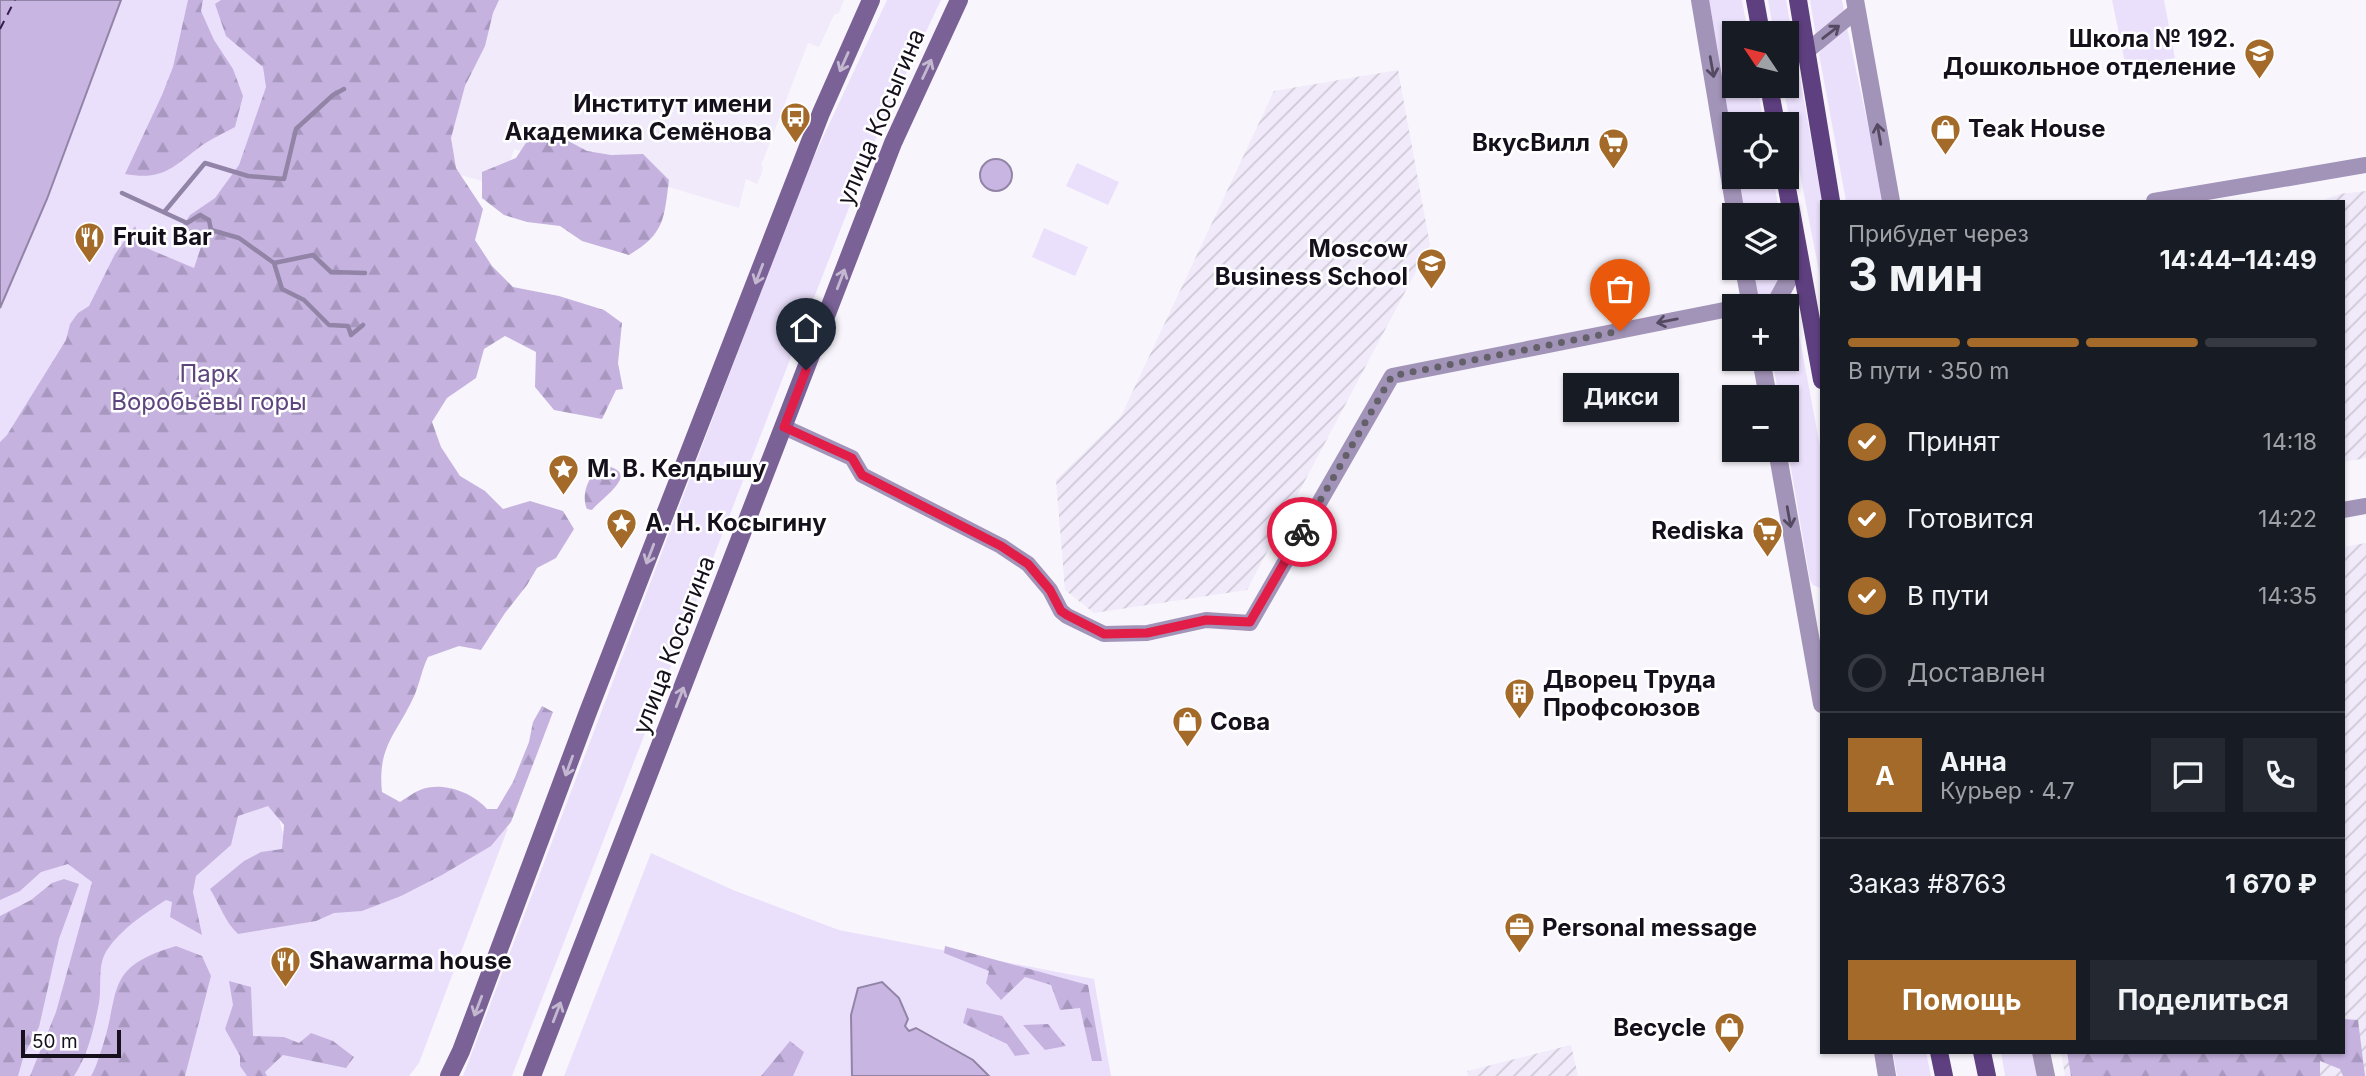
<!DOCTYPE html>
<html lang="ru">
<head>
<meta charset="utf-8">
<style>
  body { margin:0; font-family:Inter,sans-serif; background:#242831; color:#f1f3f6; height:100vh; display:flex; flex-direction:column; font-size:26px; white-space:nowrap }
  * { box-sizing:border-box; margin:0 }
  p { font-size:23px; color:#9ea1a6 }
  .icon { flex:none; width:38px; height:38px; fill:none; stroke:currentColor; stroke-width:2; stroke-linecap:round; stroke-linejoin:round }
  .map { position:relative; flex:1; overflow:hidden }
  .side { position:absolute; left:1820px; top:200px; width:525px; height:854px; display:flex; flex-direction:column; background:#171b24; border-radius:0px; box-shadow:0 2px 5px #0004 }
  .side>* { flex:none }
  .needle { width:46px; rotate:305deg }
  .fabs { position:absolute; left:1722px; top:21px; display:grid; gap:14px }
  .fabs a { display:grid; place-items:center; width:77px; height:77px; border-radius:0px; background:#171b24; box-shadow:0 2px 5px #0004; font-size:35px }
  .scale { position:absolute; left:21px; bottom:18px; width:100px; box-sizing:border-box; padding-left:7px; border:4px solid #15101b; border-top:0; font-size:19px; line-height:24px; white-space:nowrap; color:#15101b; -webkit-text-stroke:5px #fff; paint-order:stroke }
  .pin { position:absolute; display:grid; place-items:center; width:60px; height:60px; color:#fff; margin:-72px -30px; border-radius:50% 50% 50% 0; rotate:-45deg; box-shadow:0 0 7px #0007 }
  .pin .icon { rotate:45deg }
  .courier { position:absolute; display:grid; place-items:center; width:70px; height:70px; margin:-35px; border:5px solid #e11d48; border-radius:50%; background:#fff; color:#222; box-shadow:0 2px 9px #0007 }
  .bubble { position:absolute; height:49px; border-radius:0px; background:#171b24; box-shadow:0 2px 5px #0004; font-size:23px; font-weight:700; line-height:49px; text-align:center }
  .summary em { font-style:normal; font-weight:700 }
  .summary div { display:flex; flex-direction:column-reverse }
  .summary { display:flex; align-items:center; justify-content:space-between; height:119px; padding:0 28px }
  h1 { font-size:46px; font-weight:700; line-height:52px }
  .bar { display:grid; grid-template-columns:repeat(4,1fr); gap:10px 7px; align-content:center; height:84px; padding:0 28px }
  .bar i { height:9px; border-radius:5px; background:#363941 }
  .bar .selected { background:#a46a29 }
  .bar p { grid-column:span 4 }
  .line { display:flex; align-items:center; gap:18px; padding:0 28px; border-top:2px solid #363941 }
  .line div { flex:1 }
  .round { display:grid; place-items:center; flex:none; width:74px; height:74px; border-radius:0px; background:#242831 }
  ol { padding:0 28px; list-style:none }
  li { display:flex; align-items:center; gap:21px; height:77px }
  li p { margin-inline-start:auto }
  li .icon { padding:7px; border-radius:50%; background:#a46a29; color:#fff; stroke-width:4 }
  li:last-child { color:#9ea1a6 }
  li i { width:38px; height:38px; border:4px solid #363941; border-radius:50% }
  .cta { display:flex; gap:14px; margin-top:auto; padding:14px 28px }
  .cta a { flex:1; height:80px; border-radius:0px; background:#a46a29; color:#fff; font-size:28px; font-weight:700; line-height:80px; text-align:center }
  .cta a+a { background:#242831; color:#f1f3f6 }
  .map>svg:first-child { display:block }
  .built { fill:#f1eafa }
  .industrial { fill:url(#industrial-furrows) }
  .green { fill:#ebe0fc }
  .forest { fill:url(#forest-firs) }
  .water { fill:#c8b5e2; stroke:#9284a6; stroke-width:2 }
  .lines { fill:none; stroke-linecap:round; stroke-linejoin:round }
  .stream { stroke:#9284a6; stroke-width:4.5 }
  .ferry { stroke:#381d53; stroke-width:2; stroke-dasharray:9 7; stroke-linecap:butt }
  .minor { stroke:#a293b8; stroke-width:16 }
  .tertiary { stroke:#a293b8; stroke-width:18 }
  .secondary { stroke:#7a6297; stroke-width:18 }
  .primary { stroke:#5e3f7f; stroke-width:18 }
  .oneway { stroke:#544b62 }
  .oneway2 { stroke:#c3b8d0 }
  .done { stroke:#64606a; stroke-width:7; stroke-dasharray:0 12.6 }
  .route { stroke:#e11d48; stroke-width:9 }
  .labels { text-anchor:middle; stroke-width:5; stroke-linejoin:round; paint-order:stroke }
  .poi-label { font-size:24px; font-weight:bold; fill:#15101b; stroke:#fff; text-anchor:start }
  .street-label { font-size:24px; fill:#15101b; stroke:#fff }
  .park-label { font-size:24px; fill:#5f457e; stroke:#fff }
</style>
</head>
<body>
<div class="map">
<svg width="2366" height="1076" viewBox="0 0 2366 1076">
  <defs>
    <pattern id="industrial-furrows" width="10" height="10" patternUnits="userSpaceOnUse" patternTransform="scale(1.75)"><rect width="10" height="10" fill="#f1eafa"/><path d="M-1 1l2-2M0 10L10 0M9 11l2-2" fill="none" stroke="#cec8d6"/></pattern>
    <pattern id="forest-firs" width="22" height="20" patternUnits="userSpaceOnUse" patternTransform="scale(1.75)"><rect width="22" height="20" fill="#c5b2df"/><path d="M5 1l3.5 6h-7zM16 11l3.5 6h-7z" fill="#a898bf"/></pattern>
  </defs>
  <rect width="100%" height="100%" fill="#f8f6fc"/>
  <!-- built -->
  <path class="built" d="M480,0H844L839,13L834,15L819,47L808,43L761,166H763L762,173L757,184L746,179L739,208L665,186L610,179L514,149L503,187L429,166Z"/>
  <!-- industrial -->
  <path class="industrial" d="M1398,70L1430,245L1247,590L1094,613L1065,590L1056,480L1121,416L1274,91Z
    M2366,191V458L2343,462V201H2321L2339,194Z
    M2366,543V1076H2065L2061,1052H2343V547Z
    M1571,1045L1578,1076H1468L1467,1071Z"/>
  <!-- green -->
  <path class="green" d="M121,0H480L272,789L289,858L341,874L508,828L419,1063L409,1076H0V308L47,199Z
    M887,0H941L878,133L512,1076H463L804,178Z
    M1708,0H1742L1748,33H1734V86H1757L1764,124H1734V159Z
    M1768,0H1786L1822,201V287L1783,86H1787V33H1774Z
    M1810,0H1842L1844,11L1816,36Z
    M2112,0H2164L2175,58L2126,68Z
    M1847,27L1884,201H1846L1819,54L1823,47Z
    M1077,163L1119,182L1108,205L1066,186Z
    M1737,177H1773L1780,215H1744Z
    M1044,228L1088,247L1075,276L1032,257Z
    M1787,253L1789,265L1778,288L1759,306L1752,268H1787Z
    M1791,292L1822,457V589L1813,585L1810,580L1787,445V397H1779L1772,359H1787V306H1780Z
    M651,853L733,890L839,930L1094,979L1111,1076H564Z
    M1893,1052H1926L1931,1076H1897Z
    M2001,1052H2035L2039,1076H2005Z"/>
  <!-- forest -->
  <path class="forest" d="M188,0H203L201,11L214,40L233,69L243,96L235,127C224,133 211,139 201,146C173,167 163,181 125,174L162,95L173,67Z
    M221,0H499L493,13L485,46L465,86L451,138L456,168L483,209L475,240L492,266L513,287L559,296L604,310L622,323L618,363L623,389L616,390L602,419L554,410L535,387L536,352L505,336L484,349L476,378L447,398L432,422L441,447L460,476L485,491L503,509L530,501L563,511L574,529L556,558L537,568L527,585L505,613L481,650L459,646L428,657C422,669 420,682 415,694C398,733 377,745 382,792L400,802C406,798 413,793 420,790C442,781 472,792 487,809H497L513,782L529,742L533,722L542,706L553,712L511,822L491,846L442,875L401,896L362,911L334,913L316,921L238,934C225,922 220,905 210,889L244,861L261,852L282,849L284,825L268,806L238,816L231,845L196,876L193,892L202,935L170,917L172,902L166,900C144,914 122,928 107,950C97,965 102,986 99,1003C94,1028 88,1055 74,1076H30L56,1012L92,882L68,864L41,872L20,891L0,900V442L7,435L66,340L70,324L78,313L89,306L115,254L135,226L144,247L194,268L202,244L173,240L190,215L215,198L239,165L266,87L263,67L226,36L215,4Z
    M533,132L561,137L587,151L611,155L643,154L669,180C664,218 665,234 629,255L582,241L560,226L527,222L504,215L482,198V172L516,158Z
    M606,466C642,473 601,498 592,510L587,509C580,494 590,470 606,466Z
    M64,879L79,884L59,939L39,1027L24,1055L18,1076H0V916L31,900L52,883Z
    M176,946L202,956L211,976L185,1076H91C96,1068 98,1059 101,1051C122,991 102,968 176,946Z
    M945,946L1088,985L1102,1061H1092L1080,1008L1060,1010L1051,985L1025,977L1001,1000L986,983L989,971L944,953Z
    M229,981L251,987L253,1036L284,1037L299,1043L311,1033L333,1041L354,1057L346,1068L283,1055L265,1072L267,1076H247L240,1066V1056L225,1029L233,1005Z
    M967,1008L1002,1016L1030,1054L1015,1056L1007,1044L963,1023Z
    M2343,1019L2358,1020L2365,1076H2343L2340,1069L2320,1061V1076H2071L2067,1052H2343Z
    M1048,1024L1066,1046L1045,1050L1023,1025Z
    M790,1041L804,1052L793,1076H761Z"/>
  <!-- water -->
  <path class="water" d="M0,0H121L47,199L0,308Z
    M980 175a16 16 0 1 1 32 0a16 16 0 1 1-32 0Z
    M882,982L899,998L908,1019L905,1026L909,1031L916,1028L973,1060L989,1076H852L851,1015L858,988Z"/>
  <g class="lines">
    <!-- stream -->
    <path class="stream" d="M122,193L187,223L200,215L209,220L211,230L239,238L274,263L313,255L331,272L365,273
      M165,211L205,163L248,176L284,179L296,129L333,95L344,89
      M274,263L282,289L304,300L329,325L348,326L351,335L363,325"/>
    <!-- ferry -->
    <path class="ferry" d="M0,29L15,0"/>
    <!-- minor -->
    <path class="minor" d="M1806,52L1856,11
      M2154,201L2366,165
      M784,427L852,458L862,475L1001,546L1028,564L1050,590L1061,611L1067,616L1104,634L1147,633L1206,620L1250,623L1392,376L1734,308
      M2343,510L2366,506"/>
    <!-- tertiary -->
    <path class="tertiary" d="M1700,0L1736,215
      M1855,0L1891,201
      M1744,268L1751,306
      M1774,306L1793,271L1797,247
      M1761,359L1768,397
      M1777,450L1822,704
      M1883,1052L1887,1076
      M2041,1052L2046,1076"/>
    <!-- secondary -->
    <path class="secondary" d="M449,1076L461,1051L588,712L821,113L871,0
      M532,1076L893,143L959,0"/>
    <!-- primary -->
    <path class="primary" d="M1755,0L1761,33
      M1798,0L1831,201
      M1769,86L1776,124
      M1785,177L1822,380
      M1939,1052L1944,1076
      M1982,1052L1987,1076"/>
  </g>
  <!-- one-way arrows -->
  <defs><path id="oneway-shaft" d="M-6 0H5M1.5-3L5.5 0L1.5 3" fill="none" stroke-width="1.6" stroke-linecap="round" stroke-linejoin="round" transform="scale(1.75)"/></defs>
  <g class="oneway">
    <use href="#oneway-shaft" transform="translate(1831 32) rotate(-38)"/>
    <use href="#oneway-shaft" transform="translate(1712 67) rotate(80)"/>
    <use href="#oneway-shaft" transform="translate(1879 134) rotate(-100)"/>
    <use href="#oneway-shaft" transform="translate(1667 321) rotate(169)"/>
    <use href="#oneway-shaft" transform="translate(1789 517) rotate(80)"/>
  </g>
  <g class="oneway2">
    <use href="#oneway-shaft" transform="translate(844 62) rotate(114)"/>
    <use href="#oneway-shaft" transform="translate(927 69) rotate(-65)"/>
    <use href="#oneway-shaft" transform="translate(759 274) rotate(111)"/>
    <use href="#oneway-shaft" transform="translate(841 279) rotate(-69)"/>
    <use href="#oneway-shaft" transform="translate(650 554) rotate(111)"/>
    <use href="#oneway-shaft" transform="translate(680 697) rotate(-69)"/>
    <use href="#oneway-shaft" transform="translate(569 766) rotate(110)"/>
    <use href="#oneway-shaft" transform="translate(478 1006) rotate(111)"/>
    <use href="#oneway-shaft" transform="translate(557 1012) rotate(-69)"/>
  </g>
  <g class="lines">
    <!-- done -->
    <path class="done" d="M1302,532L1392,376L1620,331"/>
    <!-- route -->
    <path class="route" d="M806,370L784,427L852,458L862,475L1001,546L1028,564L1050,590L1061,611L1067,615L1104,634L1147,633L1206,620L1250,622L1302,532"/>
  </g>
  <!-- icons -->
  <defs>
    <symbol id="school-pin" viewBox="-11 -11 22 30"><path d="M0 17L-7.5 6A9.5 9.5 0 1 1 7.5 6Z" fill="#a46a29" stroke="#fff"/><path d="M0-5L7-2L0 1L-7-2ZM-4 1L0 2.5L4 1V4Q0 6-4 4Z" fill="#fff"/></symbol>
    <symbol id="bus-pin" viewBox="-11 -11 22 30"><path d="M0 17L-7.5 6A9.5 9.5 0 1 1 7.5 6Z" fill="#a46a29" stroke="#fff"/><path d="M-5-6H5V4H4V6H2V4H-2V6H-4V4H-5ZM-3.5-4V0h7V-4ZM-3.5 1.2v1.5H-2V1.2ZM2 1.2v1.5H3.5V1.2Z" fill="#fff"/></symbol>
    <symbol id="shop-pin" viewBox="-11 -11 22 30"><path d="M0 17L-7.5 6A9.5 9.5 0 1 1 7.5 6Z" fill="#a46a29" stroke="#fff"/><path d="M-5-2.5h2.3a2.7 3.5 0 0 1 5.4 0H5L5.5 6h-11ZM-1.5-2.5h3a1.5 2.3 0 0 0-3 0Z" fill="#fff"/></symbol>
    <symbol id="supermarket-pin" viewBox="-11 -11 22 30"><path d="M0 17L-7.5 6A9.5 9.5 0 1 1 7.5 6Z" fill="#a46a29" stroke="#fff"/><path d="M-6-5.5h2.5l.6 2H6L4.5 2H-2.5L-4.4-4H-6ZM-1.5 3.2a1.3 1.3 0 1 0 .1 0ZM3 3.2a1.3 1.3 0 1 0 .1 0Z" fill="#fff"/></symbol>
    <symbol id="restaurant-pin" viewBox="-11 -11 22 30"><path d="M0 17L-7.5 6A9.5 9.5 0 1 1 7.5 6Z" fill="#a46a29" stroke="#fff"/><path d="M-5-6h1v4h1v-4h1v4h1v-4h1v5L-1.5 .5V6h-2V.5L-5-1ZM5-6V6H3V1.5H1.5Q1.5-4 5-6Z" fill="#fff"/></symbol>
    <symbol id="university-pin" viewBox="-11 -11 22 30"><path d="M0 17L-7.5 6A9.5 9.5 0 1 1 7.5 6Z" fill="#a46a29" stroke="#fff"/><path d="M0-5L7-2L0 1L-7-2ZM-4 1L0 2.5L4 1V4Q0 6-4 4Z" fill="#fff"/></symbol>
    <symbol id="sight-pin" viewBox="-11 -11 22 30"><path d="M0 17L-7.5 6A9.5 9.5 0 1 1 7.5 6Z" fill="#a46a29" stroke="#fff"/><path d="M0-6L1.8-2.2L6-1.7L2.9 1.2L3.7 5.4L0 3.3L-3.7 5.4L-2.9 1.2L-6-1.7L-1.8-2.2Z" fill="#fff"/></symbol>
    <symbol id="building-pin" viewBox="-11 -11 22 30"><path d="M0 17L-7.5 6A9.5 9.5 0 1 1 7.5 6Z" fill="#a46a29" stroke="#fff"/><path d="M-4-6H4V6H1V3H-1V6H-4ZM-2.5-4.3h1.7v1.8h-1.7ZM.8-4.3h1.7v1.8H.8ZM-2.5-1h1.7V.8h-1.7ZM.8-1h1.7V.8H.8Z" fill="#fff"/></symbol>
    <symbol id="office-pin" viewBox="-11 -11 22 30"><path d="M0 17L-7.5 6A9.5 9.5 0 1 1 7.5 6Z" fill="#a46a29" stroke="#fff"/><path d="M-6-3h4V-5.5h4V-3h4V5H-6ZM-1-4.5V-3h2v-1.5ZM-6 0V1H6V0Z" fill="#fff"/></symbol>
  </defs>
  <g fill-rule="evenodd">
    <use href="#school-pin" x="2242" y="36" width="35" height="47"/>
    <use href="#bus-pin" x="778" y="100" width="35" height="47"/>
    <use href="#shop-pin" x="1928" y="112" width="35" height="47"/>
    <use href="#supermarket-pin" x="1596" y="126" width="35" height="47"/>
    <use href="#restaurant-pin" x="72" y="220" width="35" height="47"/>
    <use href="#university-pin" x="1414" y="246" width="35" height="47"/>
    <use href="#sight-pin" x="546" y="452" width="35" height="47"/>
    <use href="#sight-pin" x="604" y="506" width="35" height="47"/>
    <use href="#supermarket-pin" x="1750" y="514" width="35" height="47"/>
    <use href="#building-pin" x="1502" y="676" width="35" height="47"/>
    <use href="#shop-pin" x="1170" y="704" width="35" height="47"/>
    <use href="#office-pin" x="1502" y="910" width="35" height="47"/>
    <use href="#restaurant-pin" x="268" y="944" width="35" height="47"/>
    <use href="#shop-pin" x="1712" y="1010" width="35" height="47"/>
  </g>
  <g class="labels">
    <!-- poi labels -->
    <g class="poi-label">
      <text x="2236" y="47" text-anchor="end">Школа № 192.<tspan x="2236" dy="28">Дошкольное отделение</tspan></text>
      <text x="772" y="112" text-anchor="end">Институт имени<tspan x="772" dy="28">Академика Семёнова</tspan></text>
      <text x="1968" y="137">Teak House</text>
      <text x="1590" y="151" text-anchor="end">ВкусВилл</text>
      <text x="113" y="245">Fruit Bar</text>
      <text x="1408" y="257" text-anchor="end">Moscow<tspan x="1408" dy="28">Business School</tspan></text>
      <text x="587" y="477">М. В. Келдышу</text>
      <text x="645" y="531">А. Н. Косыгину</text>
      <text x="1744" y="539" text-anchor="end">Rediska</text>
      <text x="1543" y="688">Дворец Труда<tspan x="1543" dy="28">Профсоюзов</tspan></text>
      <text x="1210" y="730">Сова</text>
      <text x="1542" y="936">Personal message</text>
      <text x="309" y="969">Shawarma house</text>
      <text x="1706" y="1036" text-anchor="end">Becycle</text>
    </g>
    <!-- street labels -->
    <g class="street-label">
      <text transform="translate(881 117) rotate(-67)" y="8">улица Косыгина</text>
      <text transform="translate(674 645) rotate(-69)" y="8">улица Косыгина</text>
    </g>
    <!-- park labels -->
    <g class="park-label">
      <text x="209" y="382">Парк<tspan x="209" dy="28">Воробьёвы горы</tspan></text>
    </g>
  </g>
</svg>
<div class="fabs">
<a><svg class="needle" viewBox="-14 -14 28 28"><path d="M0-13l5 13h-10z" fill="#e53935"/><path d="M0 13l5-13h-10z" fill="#9ea1a6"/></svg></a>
<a><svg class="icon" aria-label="locate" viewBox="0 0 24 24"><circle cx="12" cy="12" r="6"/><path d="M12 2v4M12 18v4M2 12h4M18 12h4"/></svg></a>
<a><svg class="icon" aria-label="layers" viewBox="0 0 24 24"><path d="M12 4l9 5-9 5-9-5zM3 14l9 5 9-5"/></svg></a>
<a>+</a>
<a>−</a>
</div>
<div class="scale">50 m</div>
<div class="pin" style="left:1620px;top:331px;background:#ea580c"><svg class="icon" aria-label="bag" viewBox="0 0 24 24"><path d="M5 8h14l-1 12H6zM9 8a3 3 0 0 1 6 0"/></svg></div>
<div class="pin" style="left:806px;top:370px;background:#1f2937"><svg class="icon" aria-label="home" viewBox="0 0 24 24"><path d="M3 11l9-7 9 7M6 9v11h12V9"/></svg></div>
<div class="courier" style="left:1302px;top:532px"><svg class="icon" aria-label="bike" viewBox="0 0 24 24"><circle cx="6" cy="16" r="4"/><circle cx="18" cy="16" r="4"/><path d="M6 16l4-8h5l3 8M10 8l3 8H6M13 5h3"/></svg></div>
<div class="bubble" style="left:1563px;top:373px;width:116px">Дикси</div>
<section class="side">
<div class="summary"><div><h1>3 мин</h1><p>Прибудет через</p></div><em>14:44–14:49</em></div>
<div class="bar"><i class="selected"></i><i class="selected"></i><i class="selected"></i><i></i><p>В пути · 350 m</p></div>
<ol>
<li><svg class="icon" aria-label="check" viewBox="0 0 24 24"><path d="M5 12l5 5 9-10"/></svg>Принят<p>14:18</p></li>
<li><svg class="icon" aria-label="check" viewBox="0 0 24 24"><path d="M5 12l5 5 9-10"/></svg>Готовится<p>14:22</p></li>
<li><svg class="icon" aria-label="check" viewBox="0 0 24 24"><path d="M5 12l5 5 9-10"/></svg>В пути<p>14:35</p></li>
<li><i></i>Доставлен</li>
</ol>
<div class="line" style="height:126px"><b class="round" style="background:#a46a29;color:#fff">А</b><div><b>Анна</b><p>Курьер · 4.7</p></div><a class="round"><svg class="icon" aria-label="chat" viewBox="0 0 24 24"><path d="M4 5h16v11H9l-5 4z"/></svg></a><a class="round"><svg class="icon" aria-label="phone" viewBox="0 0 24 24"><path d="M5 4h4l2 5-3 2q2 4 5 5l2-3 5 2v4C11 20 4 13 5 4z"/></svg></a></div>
<div class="line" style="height:91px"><div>Заказ #8763</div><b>1 670 ₽</b></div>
<div class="cta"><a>Помощь</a><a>Поделиться</a></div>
</section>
</div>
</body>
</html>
